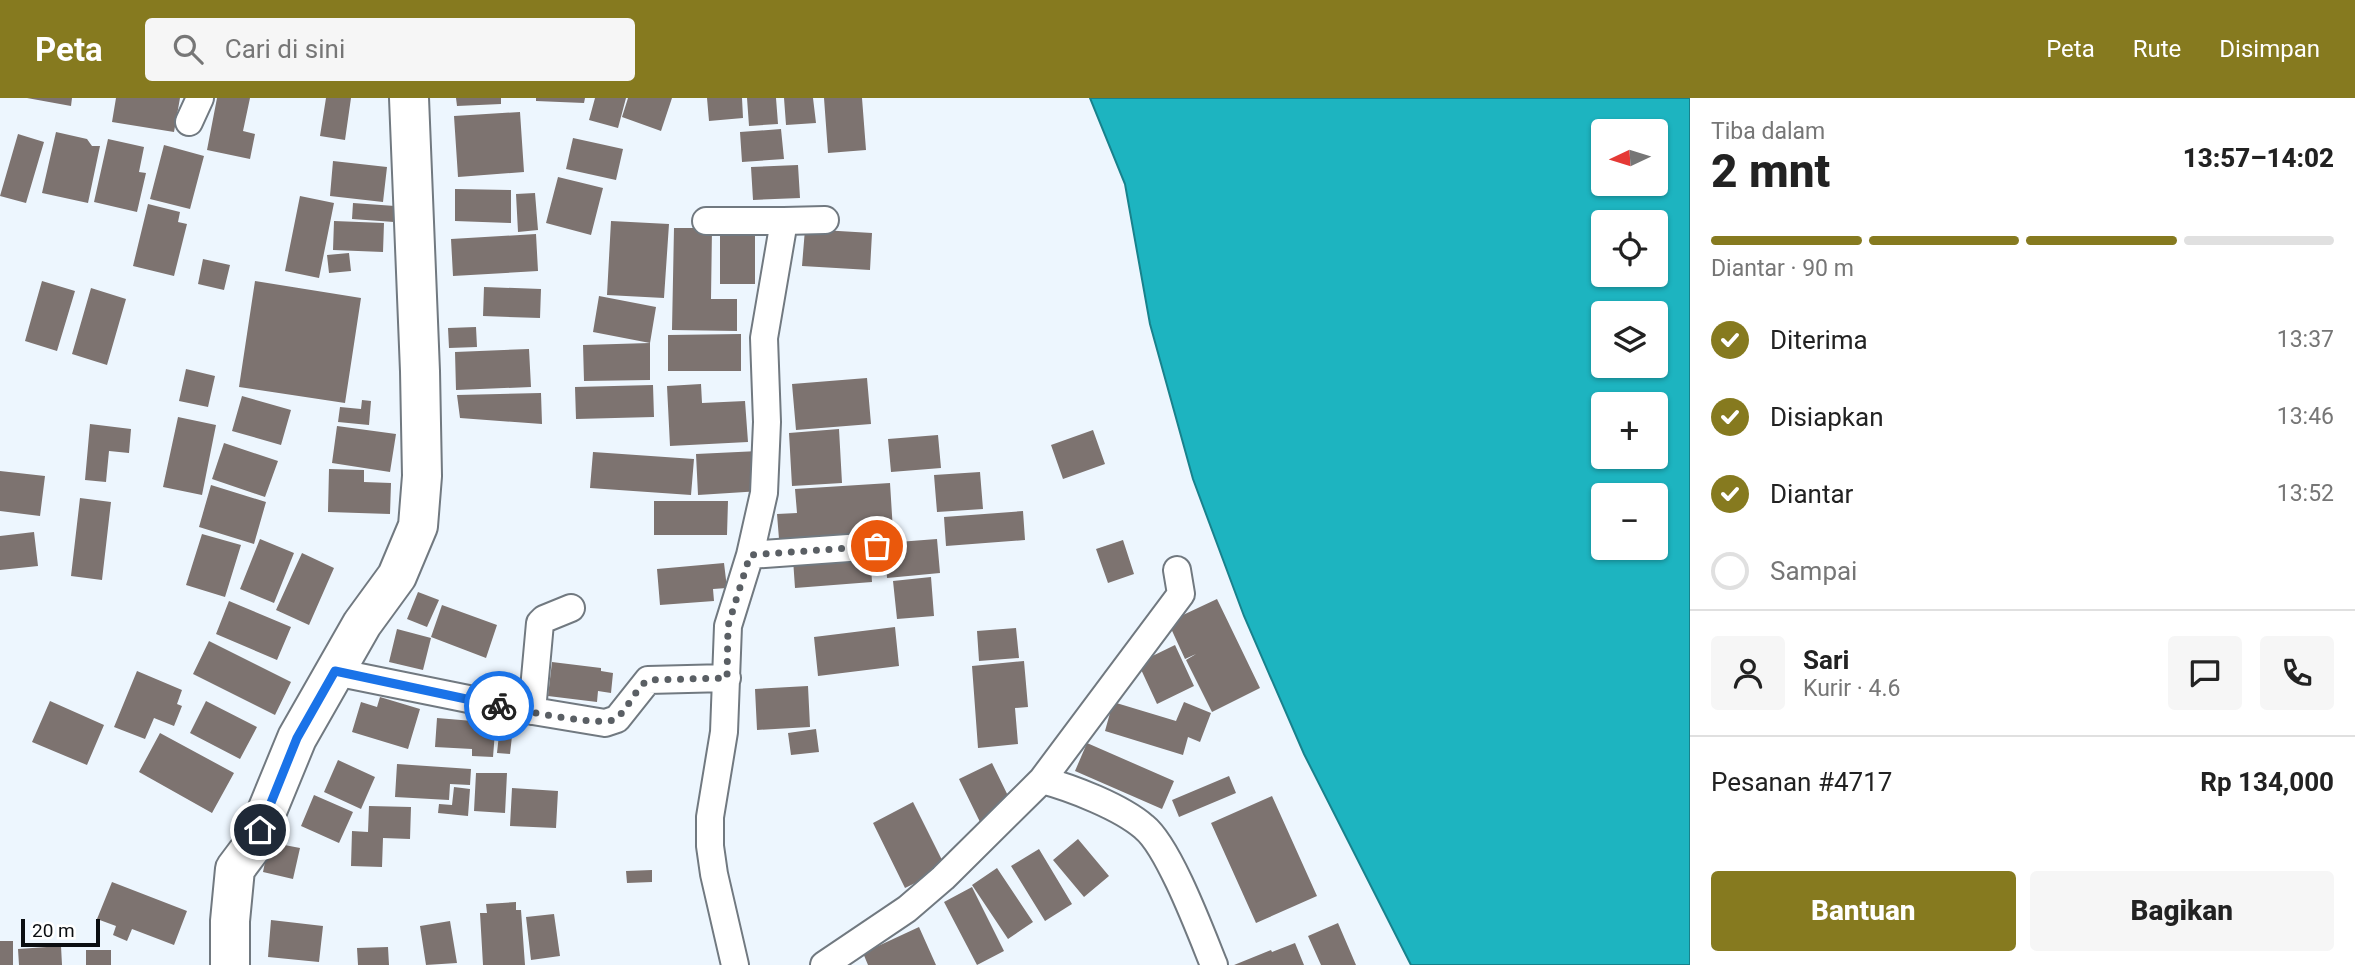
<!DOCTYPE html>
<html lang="id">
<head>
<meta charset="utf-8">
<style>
  body { margin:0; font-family:Roboto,sans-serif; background:#f6f6f6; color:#222; height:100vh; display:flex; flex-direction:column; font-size:26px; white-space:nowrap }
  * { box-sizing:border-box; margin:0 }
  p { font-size:23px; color:#767676 }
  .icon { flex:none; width:38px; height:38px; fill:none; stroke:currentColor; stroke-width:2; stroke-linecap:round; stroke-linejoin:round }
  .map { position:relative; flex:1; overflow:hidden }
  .sheet { display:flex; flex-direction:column; background:#fff; width:665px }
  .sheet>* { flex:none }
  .needle { width:46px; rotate:266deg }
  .buttons { position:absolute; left:1591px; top:21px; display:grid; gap:14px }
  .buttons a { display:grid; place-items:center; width:77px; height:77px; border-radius:7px; background:#fff; box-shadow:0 2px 5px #0004; font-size:35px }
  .scale { position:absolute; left:21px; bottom:18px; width:79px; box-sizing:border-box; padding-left:7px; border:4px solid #0b0e11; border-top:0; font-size:19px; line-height:24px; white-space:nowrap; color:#0b0e11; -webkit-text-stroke:5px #fff; paint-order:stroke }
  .pin { position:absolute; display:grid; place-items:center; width:60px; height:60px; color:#fff; margin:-30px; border:4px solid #fff; border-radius:50%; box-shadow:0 2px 7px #0007 }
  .courier { position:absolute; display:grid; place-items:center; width:70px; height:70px; margin:-35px; border:5px solid #1a73e8; border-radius:50%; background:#fff; color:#222; box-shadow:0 2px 9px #0007 }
  .head em { font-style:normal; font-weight:800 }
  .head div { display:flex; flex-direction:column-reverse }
  .head { display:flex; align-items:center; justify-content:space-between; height:119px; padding:0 21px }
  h1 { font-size:46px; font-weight:800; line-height:52px }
  .bar { display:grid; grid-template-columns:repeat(4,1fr); gap:10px 7px; align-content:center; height:84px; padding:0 21px }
  .bar i { height:9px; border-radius:5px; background:#e0e0e0 }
  .bar .selected { background:#867a1f }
  .bar p { grid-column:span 4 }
  .line { display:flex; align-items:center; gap:18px; padding:0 21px; border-top:2px solid #e0e0e0 }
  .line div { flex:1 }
  .round { display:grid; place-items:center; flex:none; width:74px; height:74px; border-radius:7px; background:#f6f6f6 }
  ol { padding:0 21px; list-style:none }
  li { display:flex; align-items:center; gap:21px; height:77px }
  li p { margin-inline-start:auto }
  li .icon { padding:7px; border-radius:50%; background:#867a1f; color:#fff; stroke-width:4 }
  li:last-child { color:#767676 }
  li i { width:38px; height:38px; border:4px solid #e0e0e0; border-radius:50% }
  .primary-button { display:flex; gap:14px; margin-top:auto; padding:14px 21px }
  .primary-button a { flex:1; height:80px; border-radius:7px; background:#867a1f; color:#fff; font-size:28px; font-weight:800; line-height:80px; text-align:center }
  .primary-button a+a { background:#f6f6f6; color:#222 }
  header { display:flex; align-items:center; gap:42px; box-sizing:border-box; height:98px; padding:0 35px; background:#867a1f; color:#fff }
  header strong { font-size:33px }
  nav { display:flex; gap:38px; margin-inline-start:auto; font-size:24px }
  .search { width:490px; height:63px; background:#f6f6f6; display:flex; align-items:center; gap:18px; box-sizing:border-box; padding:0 24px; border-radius:7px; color:#767676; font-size:26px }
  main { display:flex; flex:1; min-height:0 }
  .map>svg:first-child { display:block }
  .water { fill:#1db4c0; stroke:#18828c; stroke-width:2; fill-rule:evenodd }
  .building { fill:#7d7370 }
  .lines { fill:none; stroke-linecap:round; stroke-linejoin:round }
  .minor-casing { stroke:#717980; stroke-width:30 }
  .highway-casing { stroke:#717980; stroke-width:42 }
  .minor { stroke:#fff; stroke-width:26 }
  .highway { stroke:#fff; stroke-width:38 }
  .done { stroke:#5a5f64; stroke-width:7; stroke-dasharray:0 12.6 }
  .route { stroke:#1a73e8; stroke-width:9 }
</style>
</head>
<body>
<header>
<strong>Peta</strong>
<div class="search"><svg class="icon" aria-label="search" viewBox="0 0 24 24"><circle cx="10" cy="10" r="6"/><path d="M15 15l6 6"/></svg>Cari di sini</div>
<nav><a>Peta</a><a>Rute</a><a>Disimpan</a></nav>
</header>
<main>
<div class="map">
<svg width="1690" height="867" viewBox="0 0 1690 867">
  <rect width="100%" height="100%" fill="#edf6fe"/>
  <!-- water -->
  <path class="water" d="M1090,0H1690V867H1411L1304,656L1244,518L1193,381L1150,226L1125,86ZM1603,33H1656V86H1603ZM1603,124H1656V177H1603ZM1603,215H1656V268H1603ZM1603,306H1656V359H1603ZM1603,397H1656V450H1603Z"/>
  <!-- building -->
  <path class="building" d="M27,0H72L71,8Z
    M116,0H180L174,34L112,24Z
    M217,0H250L243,33L255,36L250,61L207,52Z
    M326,0H351L345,42L320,38Z
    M456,0H501V6L457,8Z
    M536,0H585L584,5L536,3Z
    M595,0H626L618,30L589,22Z
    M628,0H672L661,33L622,19Z
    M707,0H742L743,20L709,23Z
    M747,0H776L778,26L749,28Z
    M784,0H813L816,25L786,27Z
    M824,0H862L866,52L828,55Z
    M520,14L524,74L458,79L454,18Z
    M781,31L784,61L742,64L740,34Z
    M56,34L87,41L92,48H100L88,105L42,95Z
    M18,36L44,44L26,105L0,98Z
    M573,40L623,51L616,82L566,71Z
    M108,41L144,49L139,74L146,75L137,114L94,104Z
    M164,47L204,58L190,111L150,101Z
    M333,63L387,69L383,104L330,98Z
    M798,67L800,100L753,102L751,69Z
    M558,79L603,90L591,137L546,125Z
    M455,91L511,92V125L455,123Z
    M535,95L538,132L518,134L516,96Z
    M300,98L334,105L319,180L285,173Z
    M353,105L395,108L394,124L352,121Z
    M148,106L180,114L178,124L187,126L174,178L133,168Z
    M334,123L384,125L383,154L333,152Z
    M611,123L669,126L664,200L607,197Z
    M674,130H712L711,201H737V233L672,232Z
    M805,131L872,135L870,172L802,168Z
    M536,136L538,173L453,178L451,141Z
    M720,138H755V186H720Z
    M349,155L351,173L329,175L327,157Z
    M203,161L230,167L224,192L198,186Z
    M42,183L75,193L57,253L25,243Z
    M255,183L361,200L345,305L239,289Z
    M484,189L541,191L540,220L483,218Z
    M91,190L126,201L107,267L72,256Z
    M599,198L656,209L650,245L593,234Z
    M476,229L477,249L449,250L448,230Z
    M741,236V273H668V237Z
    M650,245V282L584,283L583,247Z
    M529,251L531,289L456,292L455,254Z
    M186,271L215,278L208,309L179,303Z
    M867,280L871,326L796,332L792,286Z
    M701,286L702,305L745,303L748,344L670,348L667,288Z
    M653,287L654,319L576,321L575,289Z
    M541,295L542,326L460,320L457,297Z
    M242,298L291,312L281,347L232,333Z
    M362,302L371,303L369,327L338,324L340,309L361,311Z
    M178,319L216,327L202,397L163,389Z
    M90,326L131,331L129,355L109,353L106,384L85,382Z
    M337,328L396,336L390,374L332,365Z
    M839,331L842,385L792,388L789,335Z
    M1093,332L1105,366L1063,381L1051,347Z
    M938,337L941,370L891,374L888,341Z
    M224,345L278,363L265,399L212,381Z
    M759,353L761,393L698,397L696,356Z
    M593,354L694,361L691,397L590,390Z
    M329,371L364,372V384L391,385L390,416L328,414Z
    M0,373L45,378L40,418L0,413Z
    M980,374L983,411L937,414L934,377Z
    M890,385L893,433L779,441L777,416L797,415L795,391Z
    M211,387L266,404L254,446L199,429Z
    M80,400L111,404L102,482L71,478Z
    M654,403H728L727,437H654Z
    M1023,413L1025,442L946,448L944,419Z
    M34,434L38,468L0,472V438Z
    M202,436L241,447L225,499L186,487Z
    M260,441L294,455L274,505L240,491Z
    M937,441L940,475L887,480L885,445Z
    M1123,442L1134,476L1108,485L1096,451Z
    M870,454L872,484L795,490L793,461Z
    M302,455L334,470L309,527L276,512Z
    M724,465L727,490L713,491L714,503L660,507L657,471Z
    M931,479L934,518L897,521L893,483Z
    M418,494L439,502L427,529L407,521Z
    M1217,501L1260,590L1212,614L1186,562L1196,556L1185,561L1168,524Z
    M229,503L291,529L277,562L216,536Z
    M442,507L497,527L486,560L431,539Z
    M895,529L899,568L818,578L814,539Z
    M1016,530L1019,560L979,563L977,533Z
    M397,531L431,540L423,572L389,564Z
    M209,543L291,584L275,617L193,576Z
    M1175,547L1194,588L1157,606L1138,565Z
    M1024,563L1028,609L1015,610L1018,646L978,650L972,568Z
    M552,564L601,570V573L613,575L611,595L598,593L597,604L548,598Z
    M137,573L182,592L177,606L182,608L174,628L154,620L145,641L114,629Z
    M808,588L810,629L757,632L755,591Z
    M380,599L420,611L408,651L352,634L361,604L377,609Z
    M50,603L104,627L87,667L32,644Z
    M206,603L257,629L240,661L190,635Z
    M1113,604L1176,623L1184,604L1211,615L1200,644L1188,639L1183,657L1105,633Z
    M501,618L514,620L510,656L497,655Z
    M473,619L496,621L493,659L472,658V651L435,649L437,620L473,623Z
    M816,631L819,654L791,657L788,635Z
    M160,635L234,675L212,715L139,674Z
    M1087,645L1174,683L1162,711L1075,673Z
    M338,662L375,679L361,711L324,694Z
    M992,665L1013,708L980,724L959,681Z
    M397,666L471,671L470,687L450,686L449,702L395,699Z
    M476,675H507L505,715L474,713Z
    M1229,678L1236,695L1179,719L1172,702Z
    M454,689L470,691L468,718L438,715L439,706L452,707Z
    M512,690L558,693L556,730L510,728Z
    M314,697L353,714L339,745L301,728Z
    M1272,698L1317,798L1256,825L1211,725Z
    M913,704L946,770L905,790L873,725Z
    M369,708L411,709L410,741L383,740L382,769L351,768L352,733L368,734Z
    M1078,741L1109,778L1084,799L1053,762Z
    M269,744L300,750L293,781L263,774Z
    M1039,751L1072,806L1045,823L1011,768Z
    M997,770L1033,824L1008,841L972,787Z
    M652,772V784L627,785L626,773Z
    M112,784L187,813L174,847L132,831L127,843L113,837L116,828L97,821Z
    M972,789L1004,853L977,867L944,804Z
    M516,804V812H521L525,867H483L480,815H487L486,806Z
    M554,816L560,858L531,862L526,819Z
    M271,822L323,828L319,864L268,859Z
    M450,823L457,865L426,867L420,828Z
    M1338,825L1356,867H1321L1308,838Z
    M919,829L936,867H868L863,855Z
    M0,843H13V867H0Z
    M1295,845L1304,867H1234L1271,852L1272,854Z
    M61,848L62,867H19L18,851Z
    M388,849L389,867H358L357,850Z
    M86,852H111V867H86Z"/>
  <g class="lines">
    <defs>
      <path id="minor" d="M189,24L200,0
        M706,123H784L764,240L767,324L764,395L750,457L728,528L724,634L710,719V748L714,776L735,867
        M784,123L825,122
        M750,457L877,448
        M335,574L503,608L605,625L617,621L648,582L727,580
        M532,613L540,525L544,521L571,510
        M1042,682L1181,496L1177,472
        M824,867L907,811L943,780L1042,682C1072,690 1121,709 1144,729C1169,749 1201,835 1214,867"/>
      <path id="highway" d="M230,867V823L235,771L253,747L297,640L362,526L397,478L418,428L422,378L420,273L409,0"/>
    </defs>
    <!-- minor casing -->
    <use href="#minor" class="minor-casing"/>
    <!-- highway casing -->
    <use href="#highway" class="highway-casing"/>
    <!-- minor -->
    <use href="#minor" class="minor"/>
    <!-- highway -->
    <use href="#highway" class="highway"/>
  </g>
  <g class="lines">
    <!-- done -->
    <path class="done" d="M499,608C517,611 606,631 617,620C629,609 635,591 648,582L727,580L728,528L750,457L877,448"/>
    <!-- route -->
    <path class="route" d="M260,732L297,640L335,573L499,608"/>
  </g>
</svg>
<div class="buttons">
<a><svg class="needle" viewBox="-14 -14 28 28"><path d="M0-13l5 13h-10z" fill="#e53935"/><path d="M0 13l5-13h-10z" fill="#767676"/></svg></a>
<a><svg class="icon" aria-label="locate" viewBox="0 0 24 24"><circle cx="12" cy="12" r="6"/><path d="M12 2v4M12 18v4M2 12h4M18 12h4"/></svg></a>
<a><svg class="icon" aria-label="layers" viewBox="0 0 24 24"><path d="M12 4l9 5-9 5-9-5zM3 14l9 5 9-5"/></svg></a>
<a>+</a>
<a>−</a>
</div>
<div class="scale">20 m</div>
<div class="pin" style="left:877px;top:448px;background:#ea580c"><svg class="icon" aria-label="bag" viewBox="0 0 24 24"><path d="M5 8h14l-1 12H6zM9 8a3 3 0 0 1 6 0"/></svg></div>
<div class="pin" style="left:260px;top:732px;background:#1f2937"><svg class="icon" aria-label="home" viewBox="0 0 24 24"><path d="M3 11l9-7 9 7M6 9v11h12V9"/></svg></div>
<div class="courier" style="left:499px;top:608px"><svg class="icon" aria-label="bike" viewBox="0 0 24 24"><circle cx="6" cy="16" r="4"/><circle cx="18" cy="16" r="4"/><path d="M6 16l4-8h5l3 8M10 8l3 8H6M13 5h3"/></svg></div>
</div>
<section class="sheet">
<div class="head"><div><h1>2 mnt</h1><p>Tiba dalam</p></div><em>13:57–14:02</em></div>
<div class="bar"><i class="selected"></i><i class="selected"></i><i class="selected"></i><i></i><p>Diantar · 90 m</p></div>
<ol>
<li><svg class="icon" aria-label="check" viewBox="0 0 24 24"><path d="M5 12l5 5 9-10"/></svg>Diterima<p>13:37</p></li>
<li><svg class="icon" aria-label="check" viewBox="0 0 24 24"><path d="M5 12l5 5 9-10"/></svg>Disiapkan<p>13:46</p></li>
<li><svg class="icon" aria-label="check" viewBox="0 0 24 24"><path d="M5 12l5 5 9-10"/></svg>Diantar<p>13:52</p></li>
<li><i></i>Sampai</li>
</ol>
<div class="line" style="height:126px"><a class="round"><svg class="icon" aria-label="person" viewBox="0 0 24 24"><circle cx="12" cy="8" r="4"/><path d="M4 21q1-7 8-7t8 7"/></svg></a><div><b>Sari</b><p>Kurir · 4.6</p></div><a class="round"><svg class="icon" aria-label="chat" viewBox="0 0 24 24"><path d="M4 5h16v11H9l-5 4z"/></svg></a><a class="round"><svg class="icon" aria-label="phone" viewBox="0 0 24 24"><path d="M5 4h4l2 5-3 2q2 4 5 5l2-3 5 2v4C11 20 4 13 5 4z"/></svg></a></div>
<div class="line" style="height:91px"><div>Pesanan #4717</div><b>Rp 134,000</b></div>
<div class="primary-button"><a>Bantuan</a><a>Bagikan</a></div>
</section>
</main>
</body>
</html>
